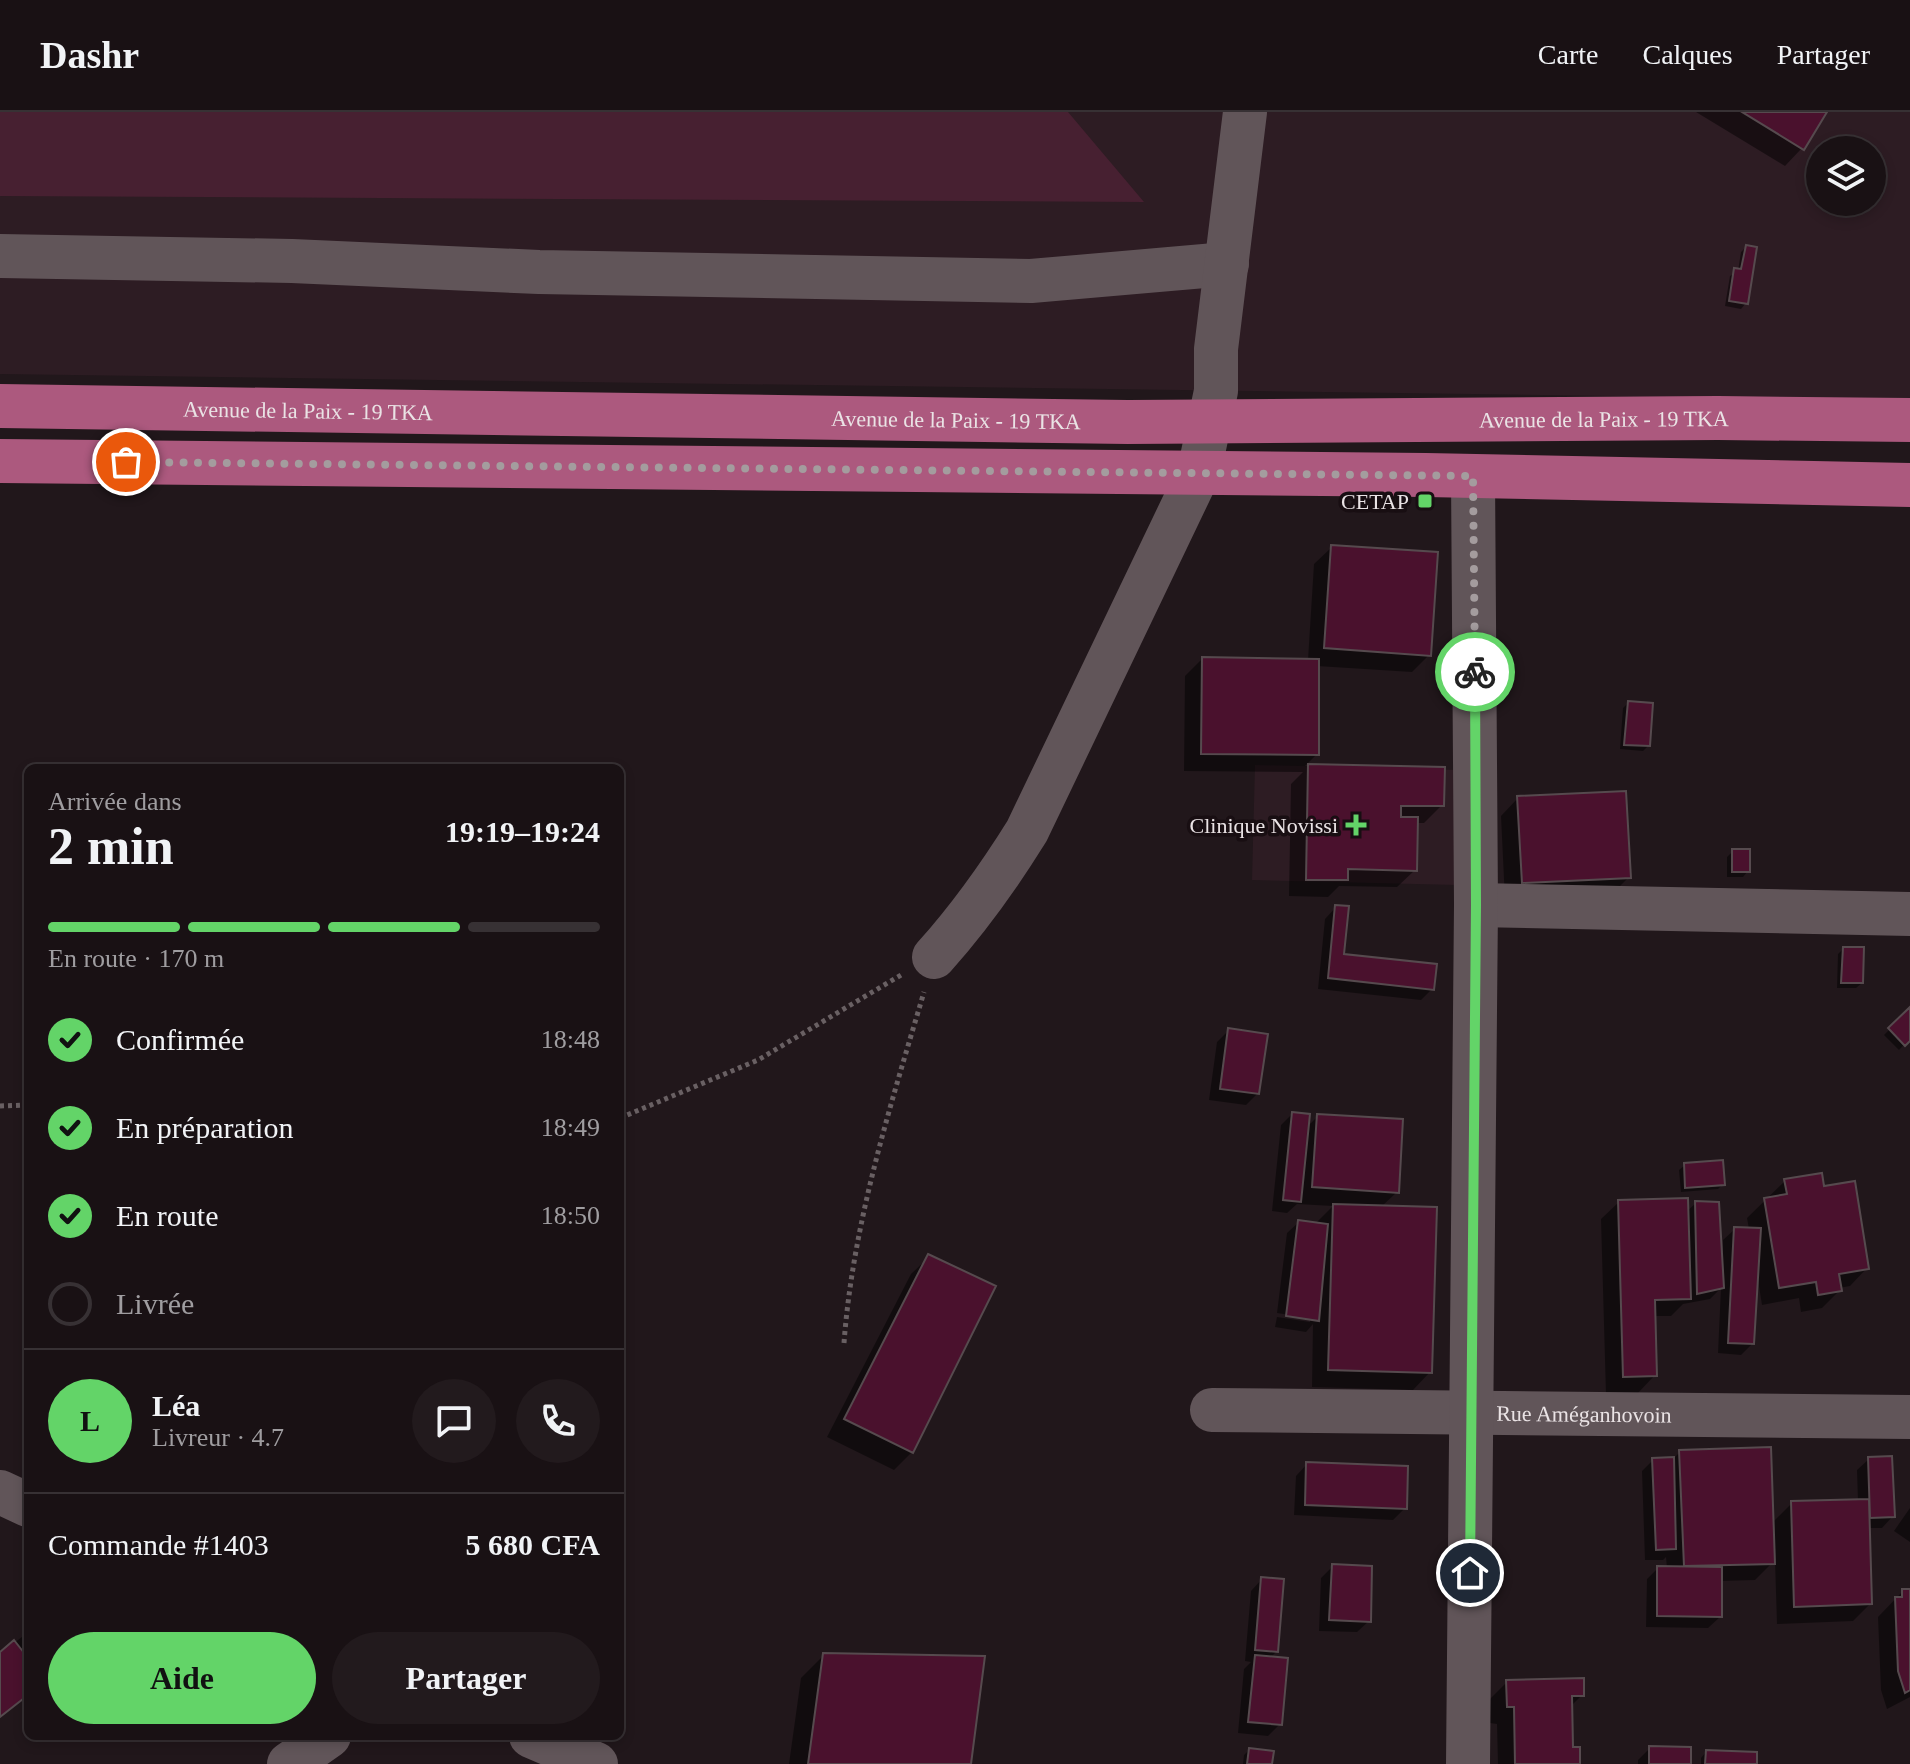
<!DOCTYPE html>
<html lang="fr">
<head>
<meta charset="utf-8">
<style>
  body { margin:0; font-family:"Times New Roman",serif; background:#221a1d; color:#f1f3f6; height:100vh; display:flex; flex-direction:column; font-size:30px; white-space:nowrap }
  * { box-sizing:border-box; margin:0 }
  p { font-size:26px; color:#9f9da0 }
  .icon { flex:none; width:44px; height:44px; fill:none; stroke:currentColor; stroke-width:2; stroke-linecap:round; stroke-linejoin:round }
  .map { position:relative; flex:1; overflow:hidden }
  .drawer { position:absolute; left:24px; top:652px; width:600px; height:976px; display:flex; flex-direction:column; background:#191114; border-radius:12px; box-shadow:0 4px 12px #0003,0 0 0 2px #373134 }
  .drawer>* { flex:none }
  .controls { position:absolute; left:1806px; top:24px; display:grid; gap:16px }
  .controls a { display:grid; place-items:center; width:80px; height:80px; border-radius:50%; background:#191114; box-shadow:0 4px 12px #0003,0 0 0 2px #373134; font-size:40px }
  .pin { position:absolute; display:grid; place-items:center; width:68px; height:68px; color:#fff; margin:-34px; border:4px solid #fff; border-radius:50%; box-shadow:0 2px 8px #0007 }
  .courier { position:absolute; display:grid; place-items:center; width:80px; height:80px; margin:-40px; border:6px solid #63d468; border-radius:50%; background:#fff; color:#222; box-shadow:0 2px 10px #0007 }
  .head em { font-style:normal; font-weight:600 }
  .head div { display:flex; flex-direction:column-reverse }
  .head { display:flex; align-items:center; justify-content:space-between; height:136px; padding:0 24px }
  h1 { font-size:52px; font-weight:600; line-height:60px }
  .bar { display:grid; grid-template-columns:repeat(4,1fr); gap:12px 8px; align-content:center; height:96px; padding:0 24px }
  .bar i { height:10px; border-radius:6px; background:#373134 }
  .bar .selected { background:#63d468 }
  .bar p { grid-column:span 4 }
  .line { display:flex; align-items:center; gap:20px; padding:0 24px; border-top:2px solid #373134 }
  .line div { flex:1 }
  .round { display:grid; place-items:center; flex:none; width:84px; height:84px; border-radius:42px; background:#221a1d }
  ol { padding:0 24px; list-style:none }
  li { display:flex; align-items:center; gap:24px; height:88px }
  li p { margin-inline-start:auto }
  li .icon { padding:8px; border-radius:50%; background:#63d468; color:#111; stroke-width:4 }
  li:last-child { color:#9f9da0 }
  li i { width:44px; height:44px; border:4px solid #373134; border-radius:50% }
  .primary-button { display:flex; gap:16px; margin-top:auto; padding:16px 24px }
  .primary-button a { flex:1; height:92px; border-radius:48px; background:#63d468; color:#111; font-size:32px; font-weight:600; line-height:92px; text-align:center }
  .primary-button a+a { background:#221a1d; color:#f1f3f6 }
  header { display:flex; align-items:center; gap:48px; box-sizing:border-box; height:112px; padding:0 40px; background:#191114; border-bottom:2px solid #373134 }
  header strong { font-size:38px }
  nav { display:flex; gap:44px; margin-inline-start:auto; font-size:28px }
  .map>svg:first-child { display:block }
  .built { fill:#2d1c23; fill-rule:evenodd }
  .green { fill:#472031 }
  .shadow { fill:#0007 }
  .building { fill:#4a112d; stroke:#564a4e; stroke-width:2 }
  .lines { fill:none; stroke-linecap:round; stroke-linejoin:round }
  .path { stroke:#696063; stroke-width:5; stroke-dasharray:4 4; stroke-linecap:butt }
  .minor { stroke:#615559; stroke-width:44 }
  .major { stroke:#ac597e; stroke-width:44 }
  .done { stroke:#a49c9e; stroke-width:8; stroke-dasharray:0 14.4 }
  .route { stroke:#63d468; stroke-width:10 }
  .poi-dot { fill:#63d468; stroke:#180e12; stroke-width:3 }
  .labels { text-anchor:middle; stroke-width:7; stroke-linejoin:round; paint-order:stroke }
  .street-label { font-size:22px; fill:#eae3e5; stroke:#180e12 }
  .poi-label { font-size:22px; fill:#eae3e5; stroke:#180e12; text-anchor:end }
</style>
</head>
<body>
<header>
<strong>Dashr</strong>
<nav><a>Carte</a><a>Calques</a><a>Partager</a></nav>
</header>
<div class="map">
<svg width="1910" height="1652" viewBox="0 0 1910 1652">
  <rect width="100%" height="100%" fill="#21171b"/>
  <!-- built -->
  <path class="built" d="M0,0H1910V288L0,262ZM1820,38H1872V90H1820Z
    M1255,653L1460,658L1457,773L1252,768Z"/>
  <!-- green -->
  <path class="green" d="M0,0H1068L1144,90L0,84Z"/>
  <!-- shadow -->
  <path class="shadow" d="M1696,0H1824L1802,36L1785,54Z
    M1746,135V191L1741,197L1725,194L1730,164L1738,159L1741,140Z
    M1332,435L1429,543L1412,560L1317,554V642L1305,654L1442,657V693L1424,711H1416L1415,758L1397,775L1339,774L1328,785L1289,784L1291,672L1303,660L1184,659L1185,564L1202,547L1308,548L1314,452Z
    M1628,591L1649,633L1643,639L1620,637L1623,596Z
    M1518,686L1629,765L1611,783L1505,788L1501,704Z
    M1733,739L1748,759L1743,765H1727V745Z
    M1336,795L1342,844L1432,877L1421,888L1318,877L1325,807Z
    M1843,837L1862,871L1856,876H1837L1838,842Z
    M1910,897V926L1899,938L1884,923Z
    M1229,918L1257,982L1246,993L1209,988L1217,930Z
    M1292,1002L1307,1015L1318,1004L1397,1080L1381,1095L1430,1260L1413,1278L1312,1275L1313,1212L1306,1220L1275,1215L1277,1205L1310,1210V1206L1277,1201L1287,1121L1299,1110L1315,1112L1333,1094L1297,1092L1287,1101L1272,1099L1281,1013Z
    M1685,1053L1723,1072L1718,1077L1681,1080L1679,1058Z
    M1785,1069L1822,1076L1867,1156L1850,1174L1839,1176L1840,1178L1822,1196L1801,1200L1799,1186L1762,1193L1758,1168L1753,1231L1741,1243L1718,1241L1721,1176L1710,1187L1683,1192L1671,1204H1654L1655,1263L1638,1281L1606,1282L1601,1107L1619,1090L1686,1100L1696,1091L1720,1140H1723V1128L1735,1117H1749L1747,1106Z
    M929,1145L912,1340L894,1358L827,1325L911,1162Z
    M1680,1340L1772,1411L1792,1391L1858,1389L1857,1358L1869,1347L1893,1404L1882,1416H1868L1870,1492L1853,1509L1777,1512L1775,1448L1755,1468L1720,1469V1505L1708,1516L1646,1515L1647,1467L1658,1456H1667L1666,1445L1663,1448H1645L1642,1359L1653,1348L1673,1347Z
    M1307,1352L1405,1396L1393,1408L1294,1403L1296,1364Z
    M1910,1396V1430L1894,1419Z
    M1333,1454L1369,1509L1357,1520L1319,1519L1321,1466Z
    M1262,1467L1276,1540L1269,1547L1280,1612L1268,1624L1238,1621L1244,1557L1251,1550L1245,1549L1251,1479Z
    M1903,1479H1910V1585L1887,1597L1881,1578L1878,1505Z
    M27,1521L28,1583L0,1605V1542Z
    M824,1543L969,1652H789L801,1566Z
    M1507,1570L1582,1583L1570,1595L1571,1637L1578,1652H1498L1497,1612L1490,1611V1587Z
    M1650,1636L1689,1652H1638V1648Z
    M1249,1638L1270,1652H1243L1244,1643Z
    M1706,1640L1755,1652H1701V1646Z"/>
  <!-- building -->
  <path class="building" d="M1742,0H1827L1804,38Z
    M1746,133L1757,135L1748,192L1729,189L1734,156L1741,157Z
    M1331,433L1438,440L1431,544L1324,536Z
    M1202,545L1319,547V643L1201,642Z
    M1628,589L1653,591L1650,634L1624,633Z
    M1308,652L1445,655L1444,694H1401V705H1418L1417,759L1348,757V768H1306Z
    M1626,679L1631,766L1522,771L1517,684Z
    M1732,737H1750V760H1732Z
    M1335,793L1349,794L1344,842L1437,852L1434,878L1328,866Z
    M1843,835H1864L1863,871H1841Z
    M1910,895V929L1905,934L1888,916Z
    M1228,916L1268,922L1259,982L1220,977Z
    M1292,1000L1310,1002L1301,1090L1283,1088Z
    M1317,1002L1403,1007L1399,1081L1312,1075Z
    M1723,1048L1725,1073L1685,1076L1684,1051Z
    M1822,1061L1824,1074L1855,1069L1869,1157L1839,1162L1842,1179L1818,1183L1816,1170L1779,1176L1764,1086L1787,1082L1784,1067Z
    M1688,1086L1691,1187L1655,1188L1657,1264L1623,1265L1618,1088Z
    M1695,1089L1719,1090L1724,1176L1697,1182Z
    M1333,1092L1437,1095L1432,1261L1328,1258Z
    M1298,1108L1328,1112L1319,1209L1286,1204Z
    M1734,1115L1761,1116L1754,1232L1728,1231Z
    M928,1142L996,1174L913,1341L844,1307Z
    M1771,1335L1775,1452L1684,1454L1679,1338Z
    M1892,1344L1895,1405L1870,1406L1868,1345Z
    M1674,1345L1676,1437L1656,1438L1652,1346Z
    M1306,1350L1408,1354L1407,1397L1305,1393Z
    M1869,1387L1872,1492L1794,1495L1791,1389Z
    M1332,1452L1372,1454L1371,1510L1329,1508Z
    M1657,1454L1722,1455V1505L1657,1504Z
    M1261,1465L1284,1467L1278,1540L1255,1538Z
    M1902,1477H1910V1578L1905,1581L1898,1559L1895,1485H1902Z
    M14,1528L28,1546V1583L0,1605V1540Z
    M823,1541L985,1544L971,1652H808Z
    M1255,1543L1288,1546L1282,1613L1248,1610Z
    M1584,1566V1584H1572L1573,1635H1580V1652H1515L1514,1595H1507L1506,1568Z
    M1649,1634L1691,1635V1652H1649Z
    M1249,1636L1274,1639L1272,1652H1247Z
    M1706,1638L1757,1640V1652H1705Z"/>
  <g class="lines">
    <!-- path -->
    <path class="path" d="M0,994L28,993
      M620,1006L758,948L901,863
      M844,1231C853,1111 890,995 924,880"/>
    <!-- minor -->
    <g class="minor">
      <path d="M0,144L292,149L539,160L1031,169L1227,152"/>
      <path d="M1476,793L1910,802"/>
      <path d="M934,845C969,806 999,764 1027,719L1199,360L1216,279V237L1245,0"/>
      <path id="s1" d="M1212,1298L1910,1305"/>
      <path d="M0,1380L28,1393"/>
      <path d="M531,1624L596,1652"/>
      <path d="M289,1652L329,1624"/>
      <path d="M1468,1652L1476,793L1473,364"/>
    </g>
    <!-- major -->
    <g class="major">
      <path id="s2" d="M0,294L1128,310L1718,306L1910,308"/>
      <path d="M0,349L1426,363L1910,373"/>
    </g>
  </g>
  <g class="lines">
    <!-- done -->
    <path class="done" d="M126,350L1473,364L1475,560"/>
    <!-- route -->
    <path class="route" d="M1470,1461L1476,793L1475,560"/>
  </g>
  <!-- markers -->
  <g class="poi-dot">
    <rect x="1417" y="381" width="16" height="16" rx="4"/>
    <path d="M1352 701h8v8h8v8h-8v8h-8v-8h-8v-8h8z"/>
  </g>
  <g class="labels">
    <!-- street labels -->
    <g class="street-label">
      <text dy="8" stroke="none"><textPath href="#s2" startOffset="308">Avenue de la Paix - 19 TKA</textPath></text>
      <text dy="8" stroke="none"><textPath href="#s2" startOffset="1604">Avenue de la Paix - 19 TKA</textPath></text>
      <text dy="8" stroke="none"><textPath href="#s2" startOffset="956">Avenue de la Paix - 19 TKA</textPath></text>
      <text dy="8" stroke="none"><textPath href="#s1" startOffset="372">Rue Améganhovoin</textPath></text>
    </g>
    <!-- poi labels -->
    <g class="poi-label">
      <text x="1409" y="397">CETAP</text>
      <text x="1338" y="721">Clinique Novissi</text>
    </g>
  </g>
</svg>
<div class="controls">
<a><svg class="icon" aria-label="layers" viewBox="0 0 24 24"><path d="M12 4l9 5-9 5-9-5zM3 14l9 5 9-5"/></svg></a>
</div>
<div class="pin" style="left:126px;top:350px;background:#ea580c"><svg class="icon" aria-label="bag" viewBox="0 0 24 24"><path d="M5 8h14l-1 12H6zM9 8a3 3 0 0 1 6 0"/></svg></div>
<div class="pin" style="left:1470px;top:1461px;background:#1f2937"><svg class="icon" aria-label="home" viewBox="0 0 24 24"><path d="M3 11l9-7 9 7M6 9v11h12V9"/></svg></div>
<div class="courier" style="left:1475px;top:560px"><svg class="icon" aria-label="bike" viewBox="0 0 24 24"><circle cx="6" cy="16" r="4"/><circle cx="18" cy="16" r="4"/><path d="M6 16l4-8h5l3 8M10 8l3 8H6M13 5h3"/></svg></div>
<section class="drawer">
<div class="head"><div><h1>2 min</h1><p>Arrivée dans</p></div><em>19:19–19:24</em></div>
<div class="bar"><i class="selected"></i><i class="selected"></i><i class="selected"></i><i></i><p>En route · 170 m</p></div>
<ol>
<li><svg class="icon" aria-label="check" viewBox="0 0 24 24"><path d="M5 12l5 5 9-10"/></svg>Confirmée<p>18:48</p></li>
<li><svg class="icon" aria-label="check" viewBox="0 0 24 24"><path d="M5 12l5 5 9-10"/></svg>En préparation<p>18:49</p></li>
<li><svg class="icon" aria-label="check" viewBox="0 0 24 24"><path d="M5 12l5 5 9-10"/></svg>En route<p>18:50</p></li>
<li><i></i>Livrée</li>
</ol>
<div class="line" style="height:144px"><b class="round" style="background:#63d468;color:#111">L</b><div><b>Léa</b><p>Livreur · 4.7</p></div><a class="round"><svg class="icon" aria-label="chat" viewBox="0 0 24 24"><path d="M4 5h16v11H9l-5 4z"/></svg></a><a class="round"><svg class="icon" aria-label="phone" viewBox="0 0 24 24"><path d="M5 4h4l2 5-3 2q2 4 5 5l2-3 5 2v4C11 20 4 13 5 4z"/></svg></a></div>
<div class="line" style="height:104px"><div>Commande #1403</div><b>5 680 CFA</b></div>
<div class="primary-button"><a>Aide</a><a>Partager</a></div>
</section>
</div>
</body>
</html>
